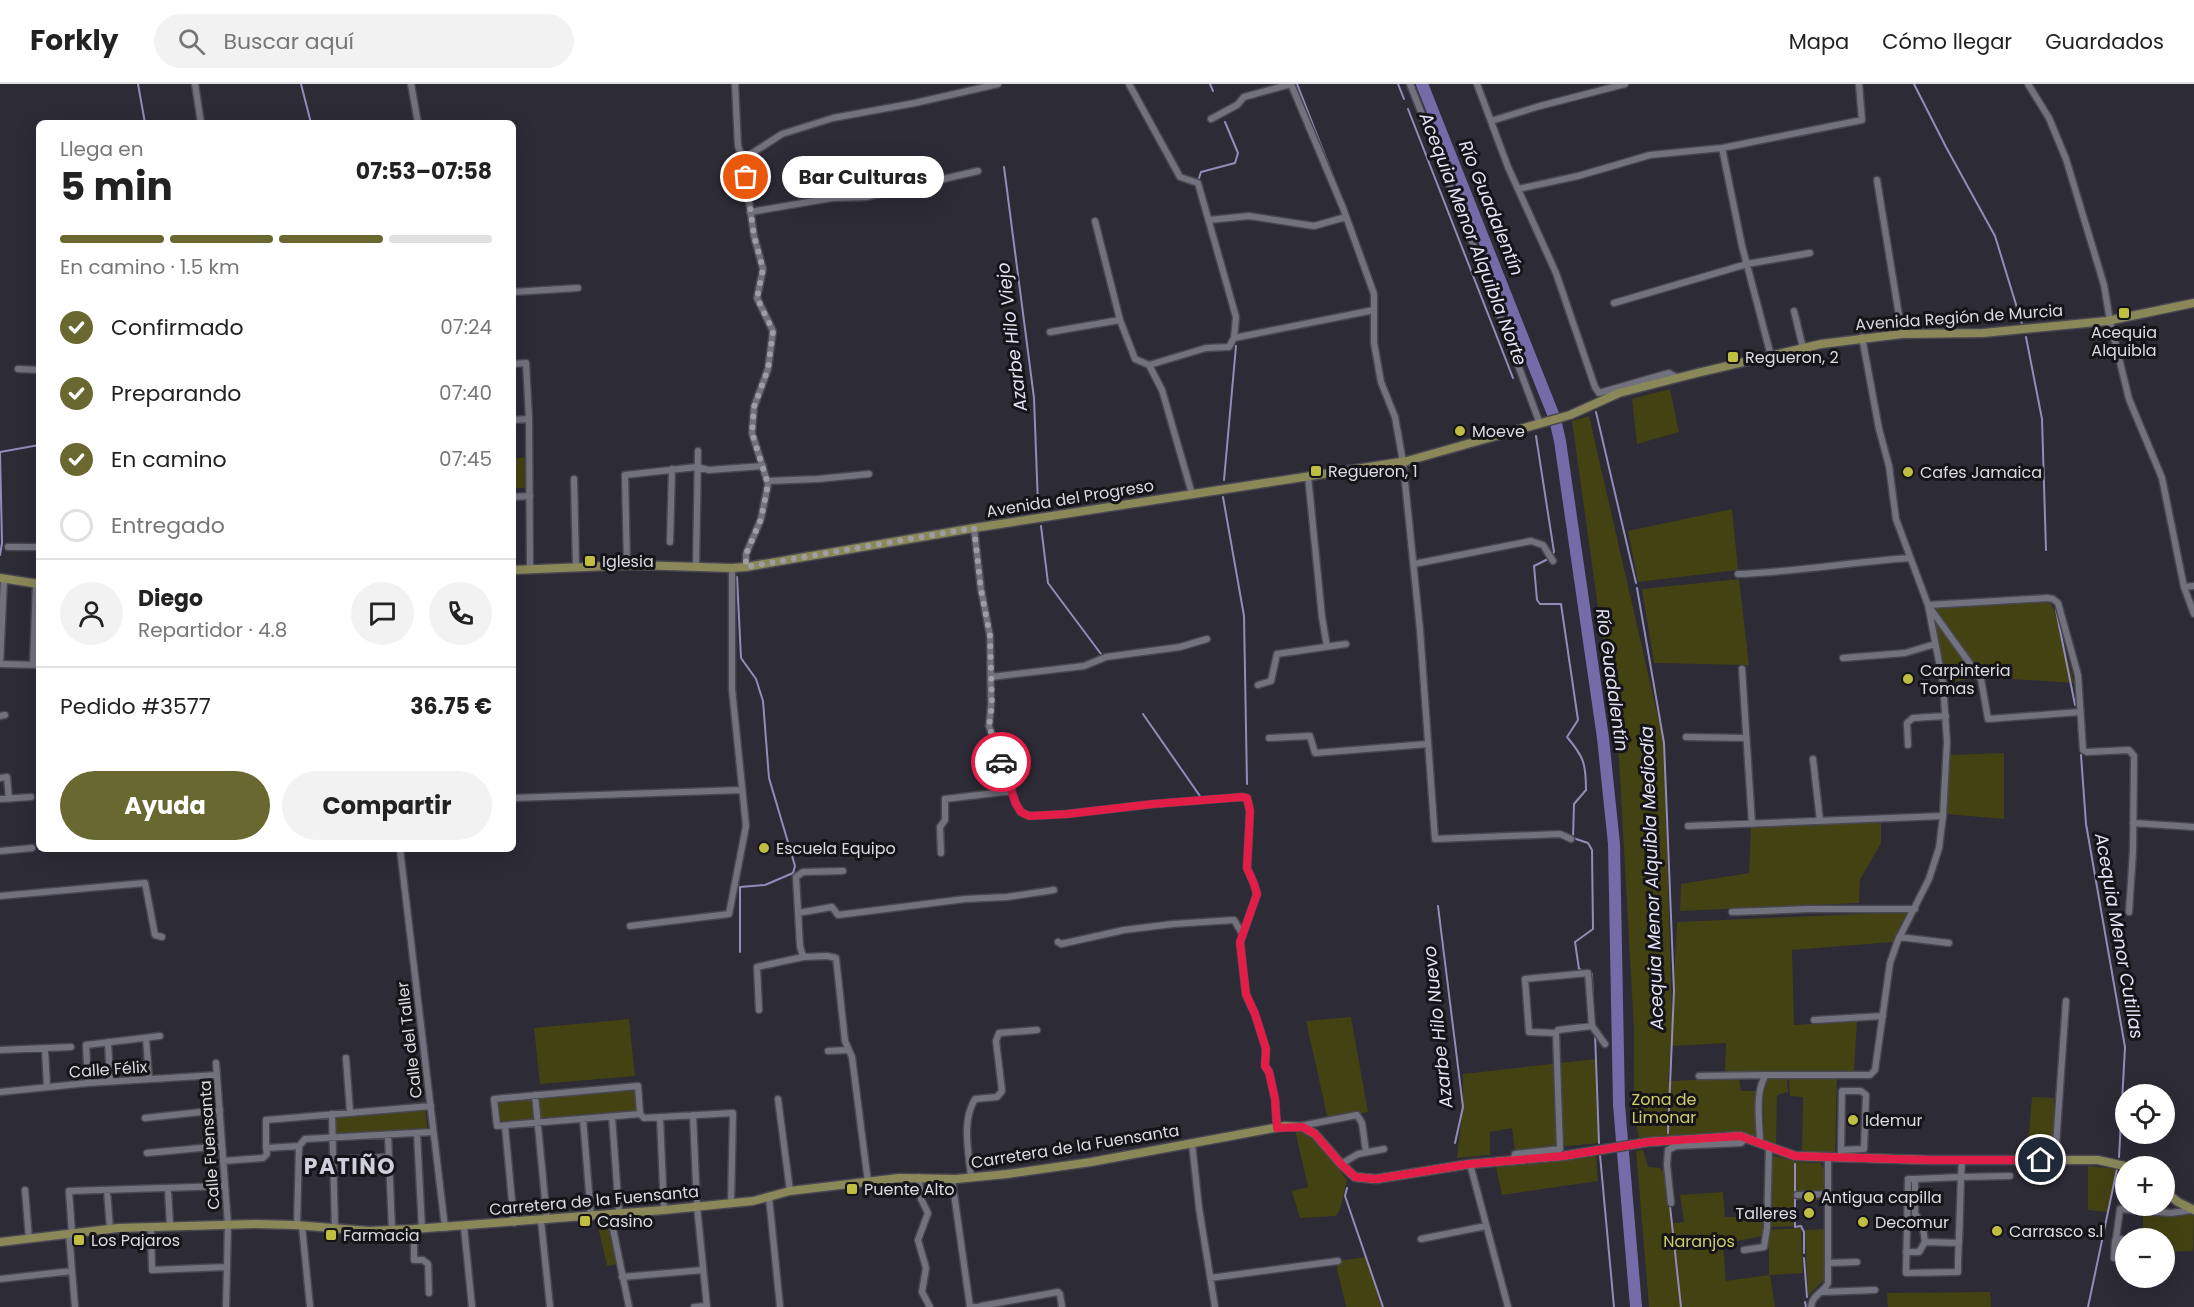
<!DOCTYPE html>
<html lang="es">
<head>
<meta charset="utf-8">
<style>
  body { margin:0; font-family:Poppins,sans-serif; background:#f2f2f2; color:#222; height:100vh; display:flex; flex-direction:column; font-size:22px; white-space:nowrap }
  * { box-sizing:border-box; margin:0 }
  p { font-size:20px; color:#767676 }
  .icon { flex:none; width:33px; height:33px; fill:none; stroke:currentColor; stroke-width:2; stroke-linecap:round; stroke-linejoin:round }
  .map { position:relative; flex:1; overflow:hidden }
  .details { position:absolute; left:36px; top:36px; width:480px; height:732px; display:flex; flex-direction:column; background:#fff; border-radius:9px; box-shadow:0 6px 24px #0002 }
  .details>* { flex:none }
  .tools { position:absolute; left:2115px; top:1000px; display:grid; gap:12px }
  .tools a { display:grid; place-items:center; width:60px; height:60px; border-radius:50%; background:#fff; box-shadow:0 6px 24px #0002; font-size:30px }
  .pin { position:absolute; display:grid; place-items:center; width:51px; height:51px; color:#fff; margin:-26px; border:3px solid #fff; border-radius:50%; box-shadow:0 2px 6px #0007 }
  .courier { position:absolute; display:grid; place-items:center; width:60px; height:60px; margin:-30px; border:4px solid #e11d48; border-radius:50%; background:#fff; color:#222; box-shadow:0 2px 8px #0007 }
  .bubble { position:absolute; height:42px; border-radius:21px; background:#fff; box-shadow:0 6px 24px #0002; font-size:20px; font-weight:700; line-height:42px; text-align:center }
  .overview em { font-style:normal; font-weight:700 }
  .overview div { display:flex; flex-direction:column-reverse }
  .overview { display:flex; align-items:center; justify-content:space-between; height:102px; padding:0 24px }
  h1 { font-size:39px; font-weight:700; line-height:45px }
  .bar { display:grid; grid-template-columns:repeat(4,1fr); gap:9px 6px; align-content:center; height:72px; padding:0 24px }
  .bar i { height:8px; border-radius:4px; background:#e0e0e0 }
  .bar .selected { background:#696830 }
  .bar p { grid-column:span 4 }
  .line { display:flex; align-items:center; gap:15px; padding:0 24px; border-top:2px solid #e0e0e0 }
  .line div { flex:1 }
  .round { display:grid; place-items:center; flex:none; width:63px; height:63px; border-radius:32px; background:#f2f2f2 }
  ol { padding:0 24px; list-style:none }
  li { display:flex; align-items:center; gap:18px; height:66px }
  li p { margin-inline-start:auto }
  li .icon { padding:6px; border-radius:50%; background:#696830; color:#fff; stroke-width:4 }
  li:last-child { color:#767676 }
  li i { width:33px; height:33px; border:3px solid #e0e0e0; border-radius:50% }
  .action { display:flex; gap:12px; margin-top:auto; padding:12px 24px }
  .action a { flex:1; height:69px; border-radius:36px; background:#696830; color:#fff; font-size:24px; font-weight:700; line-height:69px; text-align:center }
  .action a+a { background:#f2f2f2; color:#222 }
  header { display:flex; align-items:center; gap:36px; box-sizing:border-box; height:84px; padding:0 30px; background:#fff; border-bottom:2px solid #e0e0e0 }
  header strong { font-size:28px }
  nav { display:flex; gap:33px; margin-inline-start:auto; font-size:21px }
  .search { width:420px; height:54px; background:#f2f2f2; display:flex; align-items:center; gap:15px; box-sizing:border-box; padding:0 21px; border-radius:33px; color:#767676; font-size:22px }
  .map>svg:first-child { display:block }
  .green { fill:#434213 }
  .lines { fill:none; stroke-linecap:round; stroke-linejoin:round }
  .stream { stroke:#938cb9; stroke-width:2 }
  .river { stroke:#746ba8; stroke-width:12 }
  .street-casing { stroke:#484750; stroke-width:9 }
  .secondary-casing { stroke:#484750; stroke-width:11 }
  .street { stroke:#72717e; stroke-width:6 }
  .secondary { stroke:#8a8859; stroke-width:8 }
  .done { stroke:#9d9da5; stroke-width:6; stroke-dasharray:0 10.8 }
  .route { stroke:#e11d48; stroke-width:8 }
  .poi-dot { fill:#c0be41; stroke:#151419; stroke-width:2 }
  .labels { text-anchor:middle; stroke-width:6; stroke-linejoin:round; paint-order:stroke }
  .street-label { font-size:16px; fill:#dadae1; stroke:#151419 }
  .poi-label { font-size:16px; fill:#dadae1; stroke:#151419; text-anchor:start }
  .park-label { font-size:16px; fill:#cece69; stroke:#151419 }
  .water-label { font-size:18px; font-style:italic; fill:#e4e2f4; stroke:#151419 }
  .district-label { font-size:22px; font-weight:bold; letter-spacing:1.5px; fill:#cfcedc; stroke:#151419 }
</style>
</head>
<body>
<header>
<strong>Forkly</strong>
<div class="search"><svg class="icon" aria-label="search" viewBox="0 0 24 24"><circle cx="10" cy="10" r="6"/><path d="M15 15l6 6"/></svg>Buscar aquí</div>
<nav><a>Mapa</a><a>Cómo llegar</a><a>Guardados</a></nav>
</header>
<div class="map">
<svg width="2194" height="1223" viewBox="0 0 2194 1223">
  <rect width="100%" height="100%" fill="#2c2b36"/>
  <!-- green -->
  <path class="green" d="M1670,305L1679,348L1637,360L1632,315Z
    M1589,332L1664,659L1672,934L1677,838L1907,828L1893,858L1792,866L1794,941L1857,937L1854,987L1725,988L1726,959L1671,962L1668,997L1739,994L1741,1007H1760L1757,1053L1738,1048L1639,1054L1636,1038L1634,1013V946L1619,674L1572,337Z
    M525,373V404H513V375Z
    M1732,425L1738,486L1638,498L1628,447Z
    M1739,495L1749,581L1654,579L1642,505Z
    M2049,518L2054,525L2074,599L1981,593L1945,599L1930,524Z
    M2004,669V735L1946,730L1948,671Z
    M1881,736V759L1860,796L1859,819L1680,827L1681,800L1749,789L1751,742Z
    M1351,933L1368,1028L1328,1036L1306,937Z
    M629,935L635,992L540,1000L534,944Z
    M1596,975L1599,1059L1515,1067L1512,1044L1490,1048V1071L1457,1074L1463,1023V990Z
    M1837,993L1835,1069L1802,1068L1803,1013L1790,1012L1789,994Z
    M1769,994L1787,995L1788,1008L1777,1011L1776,1061L1764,1057L1763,1004Z
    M638,1002L640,1030L497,1042L494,1015Z
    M2032,1013L2054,1014L2056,1073L2027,1071Z
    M425,1023L428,1048L337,1053L335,1029Z
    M1295,1046C1321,1055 1330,1075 1347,1096C1343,1107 1343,1124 1336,1132L1300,1134L1292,1107L1308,1103Z
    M1643,1066L1648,1083L1660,1084L1666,1090L1673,1139L1684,1138L1680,1111L1723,1108L1725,1133H1763L1767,1151L1723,1160L1726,1197L1769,1191V1146L1801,1144L1803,1189L1770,1191L1775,1223H1649L1636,1067Z
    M1770,1071L1798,1078L1820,1079L1824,1085V1116H1795V1142L1770,1143Z
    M1596,1072L1598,1097L1502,1111L1496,1083Z
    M2088,1082L2117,1085L2108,1128L2088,1126Z
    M2143,1129H2188L2194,1132L2193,1167L2165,1168L2164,1155H2143Z
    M597,1138L609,1139L616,1180L607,1182Z
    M1824,1145L1825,1195L1808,1212L1805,1146Z
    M1366,1173L1381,1223H1346L1337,1185L1338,1177Z
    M1990,1208L1991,1223H1888L1887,1209Z"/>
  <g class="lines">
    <!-- stream -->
    <path class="stream" d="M138,0L145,39
      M301,0L311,39
      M1210,0L1213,7
      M1297,0L1335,97
      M1398,0L1404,15
      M1914,0L1946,63L1995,152L2022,240
      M1408,25L1513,294
      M1004,83L1034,314L1038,421
      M1199,94L1201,88L1235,79L1238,69L1225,38
      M2026,253L2042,335L2046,466
      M1596,328L1636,499
      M1536,352L1554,468L1552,471
      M1224,396L1236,262
      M1223,413L1244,532L1247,700
      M1041,442L1048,499L1101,570
      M0,471L2,459L0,368L39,361
      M1548,475L1534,482L1537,516L1540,520H1561L1578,636L1567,653C1584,673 1586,680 1586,706L1574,720L1573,754L1588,759L1592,766L1593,845L1575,858L1579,885L1592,890L1593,922
      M737,493L741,574L756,595L763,617L769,694L795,782L793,789L765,801L740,803V868
      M1637,504L1664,659L1674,907L1668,1049
      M2056,526L2075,621
      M1143,630L1202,715
      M2081,671L2086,740L2125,963L2119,1073
      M1438,822L1463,1023L1455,1059
      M1595,949L1599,1059
      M1600,1071L1614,1223
      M1347,1104L1345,1112L1383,1223
      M1795,1110V1080
      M1795,1113V1143L1801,1142L1804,1148V1169
      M1670,1122L1681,1223
      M1804,1174L1807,1213
      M1805,1218L1806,1223
      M2088,1223L2117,1085"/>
    <!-- river -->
    <path class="river" d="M1422,0L1555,335L1560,357L1603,654L1614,760L1619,1021L1636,1223"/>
    <defs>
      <path id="street" d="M195,0L201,39
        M411,0L418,39
        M735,0L738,62L743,75L754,152L763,185L757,214L773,247L768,285L754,323L752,349L768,400L761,435L746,470V483
        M1129,0L1180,93L1198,99L1236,233L1234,254L1229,263L1206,264L1149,281L1162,306L1192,410
        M1291,0L1343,124L1374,210V259L1381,298L1395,333L1403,378L1420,546L1435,755L1560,750L1571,755
        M1410,0L1478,173L1540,340
        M1477,0L1508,83L1556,189L1595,303L1599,309L1669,289L1678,294
        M2028,0L2049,34L2066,75L2104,201L2110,237L2129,315L2162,394L2184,503L2194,530
        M1211,35L1237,21L1244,13L1291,0
        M1491,37L1540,22L1625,0
        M1722,64L1862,36L1859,0
        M743,75L782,50L833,34L915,19L998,0
        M1877,96L1902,250
        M1518,105L1578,92L1650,71L1722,64L1742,162L1771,272
        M750,128L832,114L866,113L978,87
        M1209,136L1249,132L1314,142L1346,133
        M1095,137L1120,236L1135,275L1149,281
        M513,208L578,204
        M1614,219L1747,180L1810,169
        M1794,227L1803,264
        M1050,248L1120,236
        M1234,254L1374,226
        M513,280L526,279L529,335L530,485
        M18,285L39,286
        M513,336L529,335
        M1308,392L1322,533L1327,563
        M574,395L576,483
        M767,397L818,395L869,390
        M513,413L530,412
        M974,444L981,505L990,552L991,621L989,642L1016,720L1021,728L1029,732L1067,730L1153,720L1242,713L1247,714L1250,727L1247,784L1254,800L1257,810L1240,858L1246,911L1255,930L1266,965L1265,982L1269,988L1275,1015L1277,1044
        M670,458L672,385
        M8,463H39
        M1414,480L1531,457L1543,461L1553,477
        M627,481L625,391L697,383L709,386L763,382
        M696,483L698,367
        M1738,490C1795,488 1852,478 1910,474
        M2184,503L2194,502
        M1928,521L2047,514L2053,515L2058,519L2078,591L2083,666L2087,668L2129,666L2134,672L2133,767L2129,828
        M1930,524L1981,595L1988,635L2080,628
        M1843,574L1905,569L1935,560
        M0,580L4,495
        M0,580L39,581
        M33,581L36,499
        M1742,585L1752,740
        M991,593L1084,582L1106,573L1180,563L1207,555
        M1258,601L1271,597L1277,570L1346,560
        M0,632L5,631
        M1686,653L1746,654
        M1269,654L1310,652L1315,669L1428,660
        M1908,661L1907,639L1913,634L1946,632
        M1813,675L1820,737
        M0,694L7,693L9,715
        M513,714L741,706
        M0,715L31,713
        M2133,739L2194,743
        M1688,742L1943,732
        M400,765L445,1144
        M0,767L32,764
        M941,769L940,743L945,736V715L1012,707
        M843,787L803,788L796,793L800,862L803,873L827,872L836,874L845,957L852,973L868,1098
        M0,812L145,799L155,851L162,853
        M1732,828L1809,825H1915
        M798,829L832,823L838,831L965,815L1007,813L1054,806
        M630,842L729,830L746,742L732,605V484
        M1899,853L1949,859
        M1058,858L1061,860L1124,846L1173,840L1234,836L1243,851
        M759,926L757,883L803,873
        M1814,936L1883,932
        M1556,949L1529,948L1525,895L1588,889L1592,942
        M146,954L149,995
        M108,958L110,997
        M45,965L47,1003
        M0,966L71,963
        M828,967L848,966
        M346,974L350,1028
        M216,979L228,1141L226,1223
        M1699,992L1766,991
        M88,999L86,961L160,952
        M638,1002L640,1030L497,1042L494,1015Z
        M0,1008L88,999L217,991
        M535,1011L547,1136
        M778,1015L790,1107
        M431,1022L266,1036V1064L299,1062L305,1055L433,1048
        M332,1030L335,1145
        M640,1030L644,1034L733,1029L731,1119
        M693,1031L697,1122L707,1223
        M612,1033L619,1129
        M660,1033L664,1126
        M145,1034L220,1026
        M583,1035L591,1132
        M505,1042L514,1139
        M1300,1042L1357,1031L1362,1039L1366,1068
        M417,1049L422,1145
        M388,1051L392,1146
        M1192,1059L1199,1124L1215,1223
        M1760,1060C1760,1040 1754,1008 1766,991H1870L1875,986L1890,879L1898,856L1929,795L1939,764L1943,732L1947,658L1943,599L1928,521L1896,435L1889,382L1879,345L1862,253
        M147,1069L222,1062
        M1841,1073V1066L1842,1007H1861L1866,1011L1864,1065L1841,1066
        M333,1076L389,1073
        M1514,1076L1515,1070L1560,1065L1556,949L1558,946L1592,942L1605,960
        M2055,1076L2066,917
        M223,1077L263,1074L267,1070L266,1064
        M1341,1080L1358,1070L1384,1065
        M1470,1080L1508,1223
        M919,1093L921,1115L928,1129L918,1156L926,1184L922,1208L930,1223
        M1961,1093L1962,1076
        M971,1094C969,1068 961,1038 975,1015L997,1013L1002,1007L996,957L999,949L1037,946
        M952,1095L970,1223H981
        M1915,1095H1908L1906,1189L1958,1188V1178L1961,1093L1915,1095V1129L1923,1144L1925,1158L1959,1159L1961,1093L2010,1092
        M168,1105L170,1142
        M25,1106L29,1155
        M107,1106L110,1145
        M1797,1111L1829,1110
        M769,1113L780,1223
        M1671,1119L1667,1081L1668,1066L1676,1062L1741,1059L1746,1053
        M610,1130L629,1223
        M541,1137L550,1223
        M297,1141L299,1062
        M302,1142L310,1223
        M151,1143L152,1186L226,1183
        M464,1143L472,1223
        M414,1145V1176H423L428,1180L429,1209
        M69,1150L75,1223
        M72,1150L69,1107L225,1102
        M1421,1155L1486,1142
        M1744,1166L1764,1163L1767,1144L1769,1063
        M1906,1168H1919L1925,1158
        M2114,1174L2115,1157L2120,1158L2121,1155H2116L2120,1125L2171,1129L2192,1126
        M1829,1179L1857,1178
        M622,1193L703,1186
        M1210,1194L1338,1177
        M0,1195L72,1187
        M1821,1208L1875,1206
        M981,1222L1058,1208L1060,1210L1062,1223
        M694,1223L707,1222
        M1811,1223C1812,1211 1823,1209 1828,1199V1073"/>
      <path id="secondary" d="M513,486L634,481L732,484L746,483L974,444L1407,377L1570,331L1619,309L1697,289L1821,260L1902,250L1983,249L2107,237L2194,219
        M0,494L39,500
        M2164,1107L2178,1118L2194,1126
        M0,1158L118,1144L255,1140L295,1141L369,1147L414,1145L664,1126L753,1117L790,1107L899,1094L956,1095L1007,1090L1091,1078L1285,1042L1303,1043L1315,1050L1341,1080L1355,1093L1376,1095L1470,1080L1563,1072L1648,1058L1740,1052L1795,1072L1929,1076H2098L2129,1083"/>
    </defs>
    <!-- street casing -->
    <use href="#street" class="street-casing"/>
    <!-- secondary casing -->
    <use href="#secondary" class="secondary-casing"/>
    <!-- street -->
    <use href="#street" class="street"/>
    <!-- secondary -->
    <use href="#secondary" class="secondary"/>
  </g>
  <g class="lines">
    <!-- done -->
    <path class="done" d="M746,93L754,152L763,185L757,214L773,247L768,285L754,323L752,349L768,400L761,435L746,470V483L974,444L981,506L990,552L992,621L989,642L1001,678"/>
    <!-- route -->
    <path class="route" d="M1001,678L1016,720L1021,728L1029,732L1067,730L1153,720L1242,713L1247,714L1250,727L1247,784L1254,800L1257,810L1240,858L1246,910L1255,930L1266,965L1265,982L1269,988L1275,1015L1277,1044L1303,1043L1315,1050L1341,1080L1355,1093L1376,1095L1470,1080L1563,1072L1648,1058L1740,1052L1795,1072L1929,1076H2041"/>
  </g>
  <!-- markers -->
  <g class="poi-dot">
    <rect x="2118" y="223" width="12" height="12" rx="3"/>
    <rect x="1727" y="267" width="12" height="12" rx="3"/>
    <circle cx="1460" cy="347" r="6"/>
    <rect x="1310" y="381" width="12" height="12" rx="3"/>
    <circle cx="1908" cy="388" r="6"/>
    <rect x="584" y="471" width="12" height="12" rx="3"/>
    <circle cx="1908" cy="595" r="6"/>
    <circle cx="764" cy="764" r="6"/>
    <circle cx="1853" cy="1036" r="6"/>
    <rect x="846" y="1099" width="12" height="12" rx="3"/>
    <circle cx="1809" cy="1113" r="6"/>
    <circle cx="1809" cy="1129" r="6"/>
    <rect x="579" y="1131" width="12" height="12" rx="3"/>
    <circle cx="1863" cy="1138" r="6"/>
    <circle cx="1997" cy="1147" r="6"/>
    <rect x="325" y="1145" width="12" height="12" rx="3"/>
    <rect x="73" y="1150" width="12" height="12" rx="3"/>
  </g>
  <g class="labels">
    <!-- street labels -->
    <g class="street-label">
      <text transform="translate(1959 233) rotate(-4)" y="6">Avenida Región de Murcia</text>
      <text transform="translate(1070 414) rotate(-9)" y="6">Avenida del Progreso</text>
      <text transform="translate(409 956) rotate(-97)" y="6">Calle del Taller</text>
      <text transform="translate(108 985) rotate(-4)" y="6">Calle Félix</text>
      <text transform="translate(209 1061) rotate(-94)" y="6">Calle Fuensanta</text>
      <text transform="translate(1075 1062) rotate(-9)" y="6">Carretera de la Fuensanta</text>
      <text transform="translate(594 1116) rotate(-5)" y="6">Carretera de la Fuensanta</text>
    </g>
    <!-- poi labels -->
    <g class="poi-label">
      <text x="2124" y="254" text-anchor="middle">Acequia<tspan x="2124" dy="18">Alquibla</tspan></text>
      <text x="1745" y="279">Regueron, 2</text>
      <text x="1472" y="353">Moeve</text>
      <text x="1328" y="393">Regueron, 1</text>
      <text x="1920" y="394">Cafes Jamaica</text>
      <text x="602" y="483">Iglesia</text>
      <text x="1920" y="592">Carpinteria<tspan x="1920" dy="18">Tomas</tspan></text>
      <text x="776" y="770">Escuela Equipo</text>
      <text x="1865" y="1042">Idemur</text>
      <text x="864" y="1111">Puente Alto</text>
      <text x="1821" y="1119">Antigua capilla</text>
      <text x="1797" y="1135" text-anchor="end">Talleres</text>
      <text x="597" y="1143">Casino</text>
      <text x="1875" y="1144">Decomur</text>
      <text x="2009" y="1153">Carrasco s.l</text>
      <text x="343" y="1157">Farmacia</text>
      <text x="91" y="1162">Los Pajaros</text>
    </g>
    <!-- park labels -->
    <g class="park-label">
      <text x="1664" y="1021">Zona de<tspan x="1664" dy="18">Limonar</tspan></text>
      <text x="1699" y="1163">Naranjos</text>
    </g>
    <!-- water labels -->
    <g class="water-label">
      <text transform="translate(1491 124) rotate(68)" y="6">Río Guadalentín</text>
      <text transform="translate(1473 155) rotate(69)" y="6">Acequia Menor Alquibla Norte</text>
      <text transform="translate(1012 253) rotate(-97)" y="6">Azarbe Hilo Viejo</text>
      <text transform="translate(1612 596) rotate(82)" y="6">Río Guadalentín</text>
      <text transform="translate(1652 794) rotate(-92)" y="6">Acequia Menor Alquibla Mediodía</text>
      <text transform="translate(2119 852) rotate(80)" y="6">Acequia Menor Cutillas</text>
      <text transform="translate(1438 943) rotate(-96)" y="6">Azarbe Hilo Nuevo</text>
    </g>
    <!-- district labels -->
    <g class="district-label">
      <text x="350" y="1090">PATIÑO</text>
    </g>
  </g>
</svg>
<div class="tools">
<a><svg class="icon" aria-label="locate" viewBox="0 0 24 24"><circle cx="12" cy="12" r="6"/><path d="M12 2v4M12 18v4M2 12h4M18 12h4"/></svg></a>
<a>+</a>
<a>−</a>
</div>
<div class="pin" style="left:746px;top:93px;background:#ea580c"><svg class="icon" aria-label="bag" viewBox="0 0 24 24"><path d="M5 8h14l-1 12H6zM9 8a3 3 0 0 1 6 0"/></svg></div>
<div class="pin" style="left:2041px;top:1076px;background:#1f2937"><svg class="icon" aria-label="home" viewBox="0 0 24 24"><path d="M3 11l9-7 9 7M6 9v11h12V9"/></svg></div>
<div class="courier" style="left:1001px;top:678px"><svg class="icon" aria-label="car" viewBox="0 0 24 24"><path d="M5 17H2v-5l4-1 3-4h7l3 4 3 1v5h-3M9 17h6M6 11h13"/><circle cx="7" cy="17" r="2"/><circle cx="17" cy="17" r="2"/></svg></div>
<div class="bubble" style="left:782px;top:72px;width:162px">Bar Culturas</div>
<section class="details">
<div class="overview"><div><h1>5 min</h1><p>Llega en</p></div><em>07:53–07:58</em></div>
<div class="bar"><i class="selected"></i><i class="selected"></i><i class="selected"></i><i></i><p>En camino · 1.5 km</p></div>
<ol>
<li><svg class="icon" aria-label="check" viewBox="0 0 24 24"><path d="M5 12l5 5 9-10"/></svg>Confirmado<p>07:24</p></li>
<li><svg class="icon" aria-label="check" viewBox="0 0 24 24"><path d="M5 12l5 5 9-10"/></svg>Preparando<p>07:40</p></li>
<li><svg class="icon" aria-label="check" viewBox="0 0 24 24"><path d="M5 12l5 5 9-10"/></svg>En camino<p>07:45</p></li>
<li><i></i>Entregado</li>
</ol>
<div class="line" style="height:108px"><a class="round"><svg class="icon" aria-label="person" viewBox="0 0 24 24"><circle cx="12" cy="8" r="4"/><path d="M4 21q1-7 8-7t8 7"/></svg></a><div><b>Diego</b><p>Repartidor · 4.8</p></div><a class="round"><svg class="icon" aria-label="chat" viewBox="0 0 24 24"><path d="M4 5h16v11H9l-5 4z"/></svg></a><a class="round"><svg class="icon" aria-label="phone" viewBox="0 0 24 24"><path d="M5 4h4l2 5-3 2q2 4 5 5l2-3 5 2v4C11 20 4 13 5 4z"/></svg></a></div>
<div class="line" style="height:78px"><div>Pedido #3577</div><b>36.75 €</b></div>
<div class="action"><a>Ayuda</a><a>Compartir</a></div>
</section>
</div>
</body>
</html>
